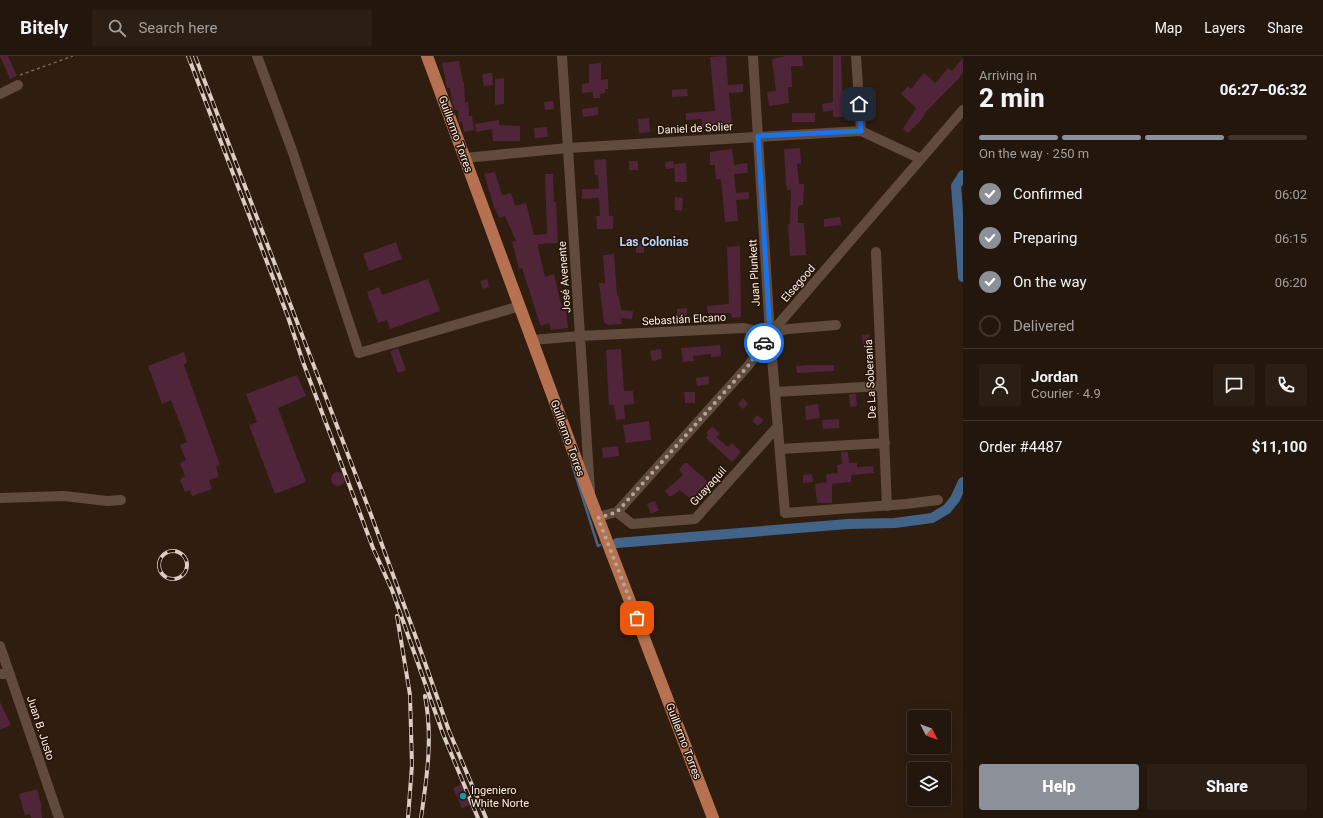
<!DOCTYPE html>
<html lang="en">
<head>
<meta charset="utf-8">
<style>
  body { margin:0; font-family:Roboto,sans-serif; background:#2b1f15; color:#f1f3f6; height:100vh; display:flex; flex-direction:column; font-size:15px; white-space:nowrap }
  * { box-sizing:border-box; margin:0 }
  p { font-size:13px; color:#a39f9d }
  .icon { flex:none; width:22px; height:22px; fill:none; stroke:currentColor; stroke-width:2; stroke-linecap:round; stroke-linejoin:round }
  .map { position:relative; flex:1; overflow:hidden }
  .sheet { display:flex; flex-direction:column; background:#23160c; width:360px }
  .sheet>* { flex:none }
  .needle { width:26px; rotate:132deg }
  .tools { position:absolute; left:907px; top:654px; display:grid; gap:8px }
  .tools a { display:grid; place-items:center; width:44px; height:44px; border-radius:4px; background:#23160c; box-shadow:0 4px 16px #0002,0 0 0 1px #40352d; font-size:20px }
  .pin { position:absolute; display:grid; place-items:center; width:34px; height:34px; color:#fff; margin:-17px; border-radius:8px; box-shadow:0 2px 6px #0006 }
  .courier { position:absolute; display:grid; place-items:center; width:40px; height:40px; margin:-20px; border:3px solid #1a73e8; border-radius:50%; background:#fff; color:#222; box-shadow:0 1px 5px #0007 }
  .head em { font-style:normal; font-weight:800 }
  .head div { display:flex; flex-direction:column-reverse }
  .head { display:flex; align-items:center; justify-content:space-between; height:68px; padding:0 16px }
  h1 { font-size:26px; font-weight:800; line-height:30px }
  .bar { display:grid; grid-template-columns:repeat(4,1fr); gap:6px 4px; align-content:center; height:48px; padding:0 16px }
  .bar i { height:5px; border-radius:3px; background:#40352d }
  .bar .on { background:#8c9099 }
  .bar p { grid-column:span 4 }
  .line { display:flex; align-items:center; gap:10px; padding:0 16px; border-top:1px solid #40352d }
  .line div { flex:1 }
  .round { display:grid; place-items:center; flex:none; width:42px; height:42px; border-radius:4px; background:#2b1f15 }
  ol { padding:0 16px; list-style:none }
  li { display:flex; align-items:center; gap:12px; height:44px }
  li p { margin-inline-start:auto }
  li .icon { padding:4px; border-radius:50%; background:#8c9099; color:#fff; stroke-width:4 }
  li:last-child { color:#a39f9d }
  li i { width:22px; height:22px; border:2px solid #40352d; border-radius:50% }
  .action { display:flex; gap:8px; margin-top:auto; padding:8px 16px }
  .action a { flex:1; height:46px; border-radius:4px; background:#8c9099; color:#fff; font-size:16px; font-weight:800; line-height:46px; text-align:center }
  .action a+a { background:#2b1f15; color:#f1f3f6 }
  header { display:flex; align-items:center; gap:24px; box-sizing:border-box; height:56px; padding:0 20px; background:#23160c; border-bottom:1px solid #40352d }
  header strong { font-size:19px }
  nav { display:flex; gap:22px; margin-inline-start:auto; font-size:14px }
  .search { width:280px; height:36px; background:#2b1f15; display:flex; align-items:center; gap:10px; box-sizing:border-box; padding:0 14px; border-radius:4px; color:#a39f9d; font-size:15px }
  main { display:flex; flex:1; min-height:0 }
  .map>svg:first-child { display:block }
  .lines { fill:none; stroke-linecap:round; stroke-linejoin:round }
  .stream { stroke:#426488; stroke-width:2.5 }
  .canal { stroke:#426488; stroke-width:10 }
  .building { fill:#50253a }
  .path { stroke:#76665a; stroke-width:1.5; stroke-dasharray:3 3; stroke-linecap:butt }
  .minor { stroke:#604b3d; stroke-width:10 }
  .major { stroke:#b67250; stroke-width:12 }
  .rail-casing { stroke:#dbcdc4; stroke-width:4 }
  .rail { stroke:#251407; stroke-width:2.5; stroke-dasharray:8; stroke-linecap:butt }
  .done { stroke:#b4a69b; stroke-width:4; stroke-dasharray:0 7.2 }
  .route { stroke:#1a73e8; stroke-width:5 }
  .culture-dot { fill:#0f9aa8; stroke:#251407; stroke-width:1.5 }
  .labels { text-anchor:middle; stroke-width:3; stroke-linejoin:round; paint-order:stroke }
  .street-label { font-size:11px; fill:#fcefe6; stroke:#251407 }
  .poi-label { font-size:11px; fill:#fcefe6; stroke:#251407; text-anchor:start }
  .neighbourhood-label { font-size:12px; font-weight:bold; fill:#b9d9fc; stroke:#251407 }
</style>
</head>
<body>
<header>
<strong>Bitely</strong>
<div class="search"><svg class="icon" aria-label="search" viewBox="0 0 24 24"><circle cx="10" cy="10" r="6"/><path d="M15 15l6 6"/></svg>Search here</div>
<nav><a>Map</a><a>Layers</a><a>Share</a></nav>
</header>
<main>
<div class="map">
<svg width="963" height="762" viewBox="0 0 963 762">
  <rect width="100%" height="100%" fill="#2f1d10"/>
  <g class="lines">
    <!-- stream -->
    <path class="stream" d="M572,408L598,490L600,489"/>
    <!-- canal -->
    <path class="canal" d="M963,119L956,130L963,221
      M617,487L848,468L895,467L932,462L947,453L955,443L963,426"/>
  </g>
  <!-- building -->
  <path class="building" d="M0,0H8L17,20L10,23Z
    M726,0L728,29L743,28V36L729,37L732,71L702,72V63L686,64V57L715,55L710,1Z
    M786,0H802L803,10H791L792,31H788L789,47L769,50L767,36L776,35L772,3Z
    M833,0H841L843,61H833V54L823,56L822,48L833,46Z
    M963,2V16L959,22L924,58H925L921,64L908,77L903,73L916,52L901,38L908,30L911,33L924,17L935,27L948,12L952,15Z
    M459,5L463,26H464L465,47L468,46L469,60H472L474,74L464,76L462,66H459L458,54H455L452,46L450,32H447L442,7Z
    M601,7V24L608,23V33H605V37L600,38V42H593V36L582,37V28L589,27V8Z
    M492,17L493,29L484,30L482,18Z
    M504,22V48L495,49V23Z
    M687,33L688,40L672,41V34Z
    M553,45L554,53L545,54L544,46Z
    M598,51V59L583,61L582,53Z
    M792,57H815V66H792Z
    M649,62L650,76L639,77L638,63Z
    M499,64V69L520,70V85H493L492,73L476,76L475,68Z
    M547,71L548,81L535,82L534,72Z
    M800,92L801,107L797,108L799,128H804L803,149L798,150V167H804L806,199L790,200L788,168H790L791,134H787L786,128L784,93Z
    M732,93L734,109L747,107L748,117L734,118L736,137L749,136V143L736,144L738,165L725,166L721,123H716L715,109H710V96Z
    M606,103L609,160H613V173H597L596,160H600L599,142L582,143V133H599L598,119H595L594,104Z
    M629,105H638V114H629Z
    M673,105L674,112L666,113L665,106Z
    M686,107L687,126H675L674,108Z
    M495,116L502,139L511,137L515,150L526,147L534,179L547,178L545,118H553L554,146H556L558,187L538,188V192L545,221L554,218L561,248H562L563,255H566L568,272L551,274L549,267L541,270L539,265L522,212L519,213L512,186L516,185L505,160L499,162L494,151L484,118Z
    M675,141L683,142L682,155L675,154Z
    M840,161L841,169L824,171V163Z
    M636,185H644V197H636Z
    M396,186L402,203L369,215L363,198Z
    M740,190L741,261L732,262L731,257H708L707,250L729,248L727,191Z
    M614,198L617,240H619L621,254L633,255L632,263L621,262L622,268L608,269L604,266L599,227H605L603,199Z
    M428,223L440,255L390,273L387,264L378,267L367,236L379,231L382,239Z
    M487,223L489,231L483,233L480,225Z
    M687,252V262L677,263V253Z
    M869,278L871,291L863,292L862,279Z
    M720,289L721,300L711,301V298L693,300L694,305L683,306L681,292Z
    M398,292L406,314L398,317L390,295Z
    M621,293L624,335H633L634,348L624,349L625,363L616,364L614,349H609L606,294Z
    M661,293L662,303L652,305L650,295Z
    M184,296L187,306L184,309L220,409L216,411L219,421L209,424L212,433L192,440L190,434L185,436L180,424L185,420L180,407L186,404L180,389L187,386L171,344L162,348L148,310Z
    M810,309H834V315L797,317L796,310Z
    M297,319L306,340L278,352L306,426L275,438L249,369L257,366L246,338Z
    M709,320V328L697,330L696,322Z
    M684,336H695V347H685Z
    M849,338H856L857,350L850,351Z
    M743,342L748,348L743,353L738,348Z
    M818,348L820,362L806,364L805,350Z
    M757,359L764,364L758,370L752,365Z
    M839,363V372L823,373L822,364Z
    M649,365L651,384L626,387L623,369Z
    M712,370L720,378L716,381L728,391L732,387L741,396L732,406L706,382L708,379L706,377Z
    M618,390L619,400L603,402L602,392Z
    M841,396H848L849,407H857V411L873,410L874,417L851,419V426L832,428V447H817L815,428L827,426L826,418L838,417L837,409L842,408Z
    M684,407H687L708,426L692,444L680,434L672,440H669L665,435L683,419L679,414Z
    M331 423a7 7 0 1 1 14 0a7 7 0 1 1-14 0Z
    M812,418L813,426L803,427V419Z
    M655,445L659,454L651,458L647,448Z
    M0,646L11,669L0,674Z
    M464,727L472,748L462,752L453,732Z
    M37,733L41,748L42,762H31L30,758L25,759L19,738Z"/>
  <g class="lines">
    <!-- path -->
    <path class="path" d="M20,19L73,0"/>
    <!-- minor -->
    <path class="minor" d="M257,0L292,94L359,297L520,250
      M562,0L590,435
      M753,0L770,278L785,457L906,448L938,444
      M856,0L861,75
      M0,38L18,29
      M465,102L568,92L861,75L921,103
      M876,196L887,450
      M532,284L580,280L744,272L770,278L788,273L836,269
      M775,336L882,330
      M780,393L885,387
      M0,442L64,440L107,445L121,444
      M617,456L632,468L695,463L778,370
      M598,461L617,456L748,310L770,278L963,54
      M0,590L59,762
      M0,618H10"/>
    <!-- major -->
    <path class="major" d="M427,0L590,441L713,762"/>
    <defs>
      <path id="rail" d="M188,0L288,261L303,306L373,492L392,534L443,678L478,762
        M195,0L370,456L418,587L449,675L486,762
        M159 509a14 14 0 1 1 28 0a14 14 0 1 1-28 0Z
        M397,560L410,639L412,709L408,762
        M421,762C427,721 433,681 425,640"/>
    </defs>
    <!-- rail casing -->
    <use href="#rail" class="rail-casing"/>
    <!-- rail -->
    <use href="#rail" class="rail"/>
  </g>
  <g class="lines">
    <!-- done -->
    <path class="done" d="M637,562L598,462L617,456L748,310L764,287"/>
    <!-- route -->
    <path class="route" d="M764,287L770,278L758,80L861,75L859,48"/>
  </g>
  <!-- markers -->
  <circle class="culture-dot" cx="463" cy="740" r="4"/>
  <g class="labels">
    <!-- street labels -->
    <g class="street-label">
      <text transform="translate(695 72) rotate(-3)" y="4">Daniel de Solier</text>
      <text transform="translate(456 78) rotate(70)" y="4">Guillermo Torres</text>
      <text transform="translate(754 217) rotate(-93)" y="4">Juan Plunkett</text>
      <text transform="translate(564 221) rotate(-94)" y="4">José Avenente</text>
      <text transform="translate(798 227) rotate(-49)" y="4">Elsegood</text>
      <text transform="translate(684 263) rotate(-3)" y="4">Sebastián Elcano</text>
      <text transform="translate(870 323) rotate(-93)" y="4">De La Soberanía</text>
      <text transform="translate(568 382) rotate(70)" y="4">Guillermo Torres</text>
      <text transform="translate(708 430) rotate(-48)" y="4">Guayaquil</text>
      <text transform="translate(41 672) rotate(72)" y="4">Juan B. Justo</text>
      <text transform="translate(684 685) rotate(69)" y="4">Guillermo Torres</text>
    </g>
    <!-- poi labels -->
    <g class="poi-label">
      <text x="471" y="738">Ingeniero<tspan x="471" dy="13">White Norte</tspan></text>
    </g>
    <!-- neighbourhood labels -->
    <g class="neighbourhood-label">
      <text x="654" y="190">Las Colonias</text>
    </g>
  </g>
</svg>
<div class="tools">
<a><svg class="needle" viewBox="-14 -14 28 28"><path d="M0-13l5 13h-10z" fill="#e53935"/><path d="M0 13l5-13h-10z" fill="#a39f9d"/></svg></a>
<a><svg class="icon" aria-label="layers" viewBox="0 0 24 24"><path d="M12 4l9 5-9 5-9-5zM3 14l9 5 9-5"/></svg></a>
</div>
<div class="pin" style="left:637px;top:562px;background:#ea580c"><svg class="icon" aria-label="bag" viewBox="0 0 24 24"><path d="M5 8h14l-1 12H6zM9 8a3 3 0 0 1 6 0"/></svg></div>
<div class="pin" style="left:859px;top:48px;background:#1f2937"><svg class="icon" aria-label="home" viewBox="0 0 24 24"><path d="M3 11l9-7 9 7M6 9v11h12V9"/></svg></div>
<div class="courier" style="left:764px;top:287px"><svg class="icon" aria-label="car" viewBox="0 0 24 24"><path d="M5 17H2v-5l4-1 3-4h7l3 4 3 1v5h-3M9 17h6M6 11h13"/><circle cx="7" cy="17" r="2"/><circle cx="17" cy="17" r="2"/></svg></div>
</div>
<section class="sheet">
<div class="head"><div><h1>2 min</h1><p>Arriving in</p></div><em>06:27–06:32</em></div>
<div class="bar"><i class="on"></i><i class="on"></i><i class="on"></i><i></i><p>On the way · 250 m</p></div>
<ol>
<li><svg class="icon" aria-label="check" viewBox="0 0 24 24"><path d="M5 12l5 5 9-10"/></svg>Confirmed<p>06:02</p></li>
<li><svg class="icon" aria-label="check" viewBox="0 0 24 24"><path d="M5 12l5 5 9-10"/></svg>Preparing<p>06:15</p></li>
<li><svg class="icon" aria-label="check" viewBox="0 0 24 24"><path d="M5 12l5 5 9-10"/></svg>On the way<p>06:20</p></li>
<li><i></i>Delivered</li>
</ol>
<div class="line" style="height:72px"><a class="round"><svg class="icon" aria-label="person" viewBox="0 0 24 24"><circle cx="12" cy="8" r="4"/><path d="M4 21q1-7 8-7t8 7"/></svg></a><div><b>Jordan</b><p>Courier · 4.9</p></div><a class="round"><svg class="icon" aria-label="chat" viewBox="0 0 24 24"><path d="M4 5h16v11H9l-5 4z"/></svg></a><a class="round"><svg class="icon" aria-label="phone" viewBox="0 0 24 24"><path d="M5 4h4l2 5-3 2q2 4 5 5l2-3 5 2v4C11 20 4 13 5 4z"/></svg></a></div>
<div class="line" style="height:52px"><div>Order #4487</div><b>$11,100</b></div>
<div class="action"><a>Help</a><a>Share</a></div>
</section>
</main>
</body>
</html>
